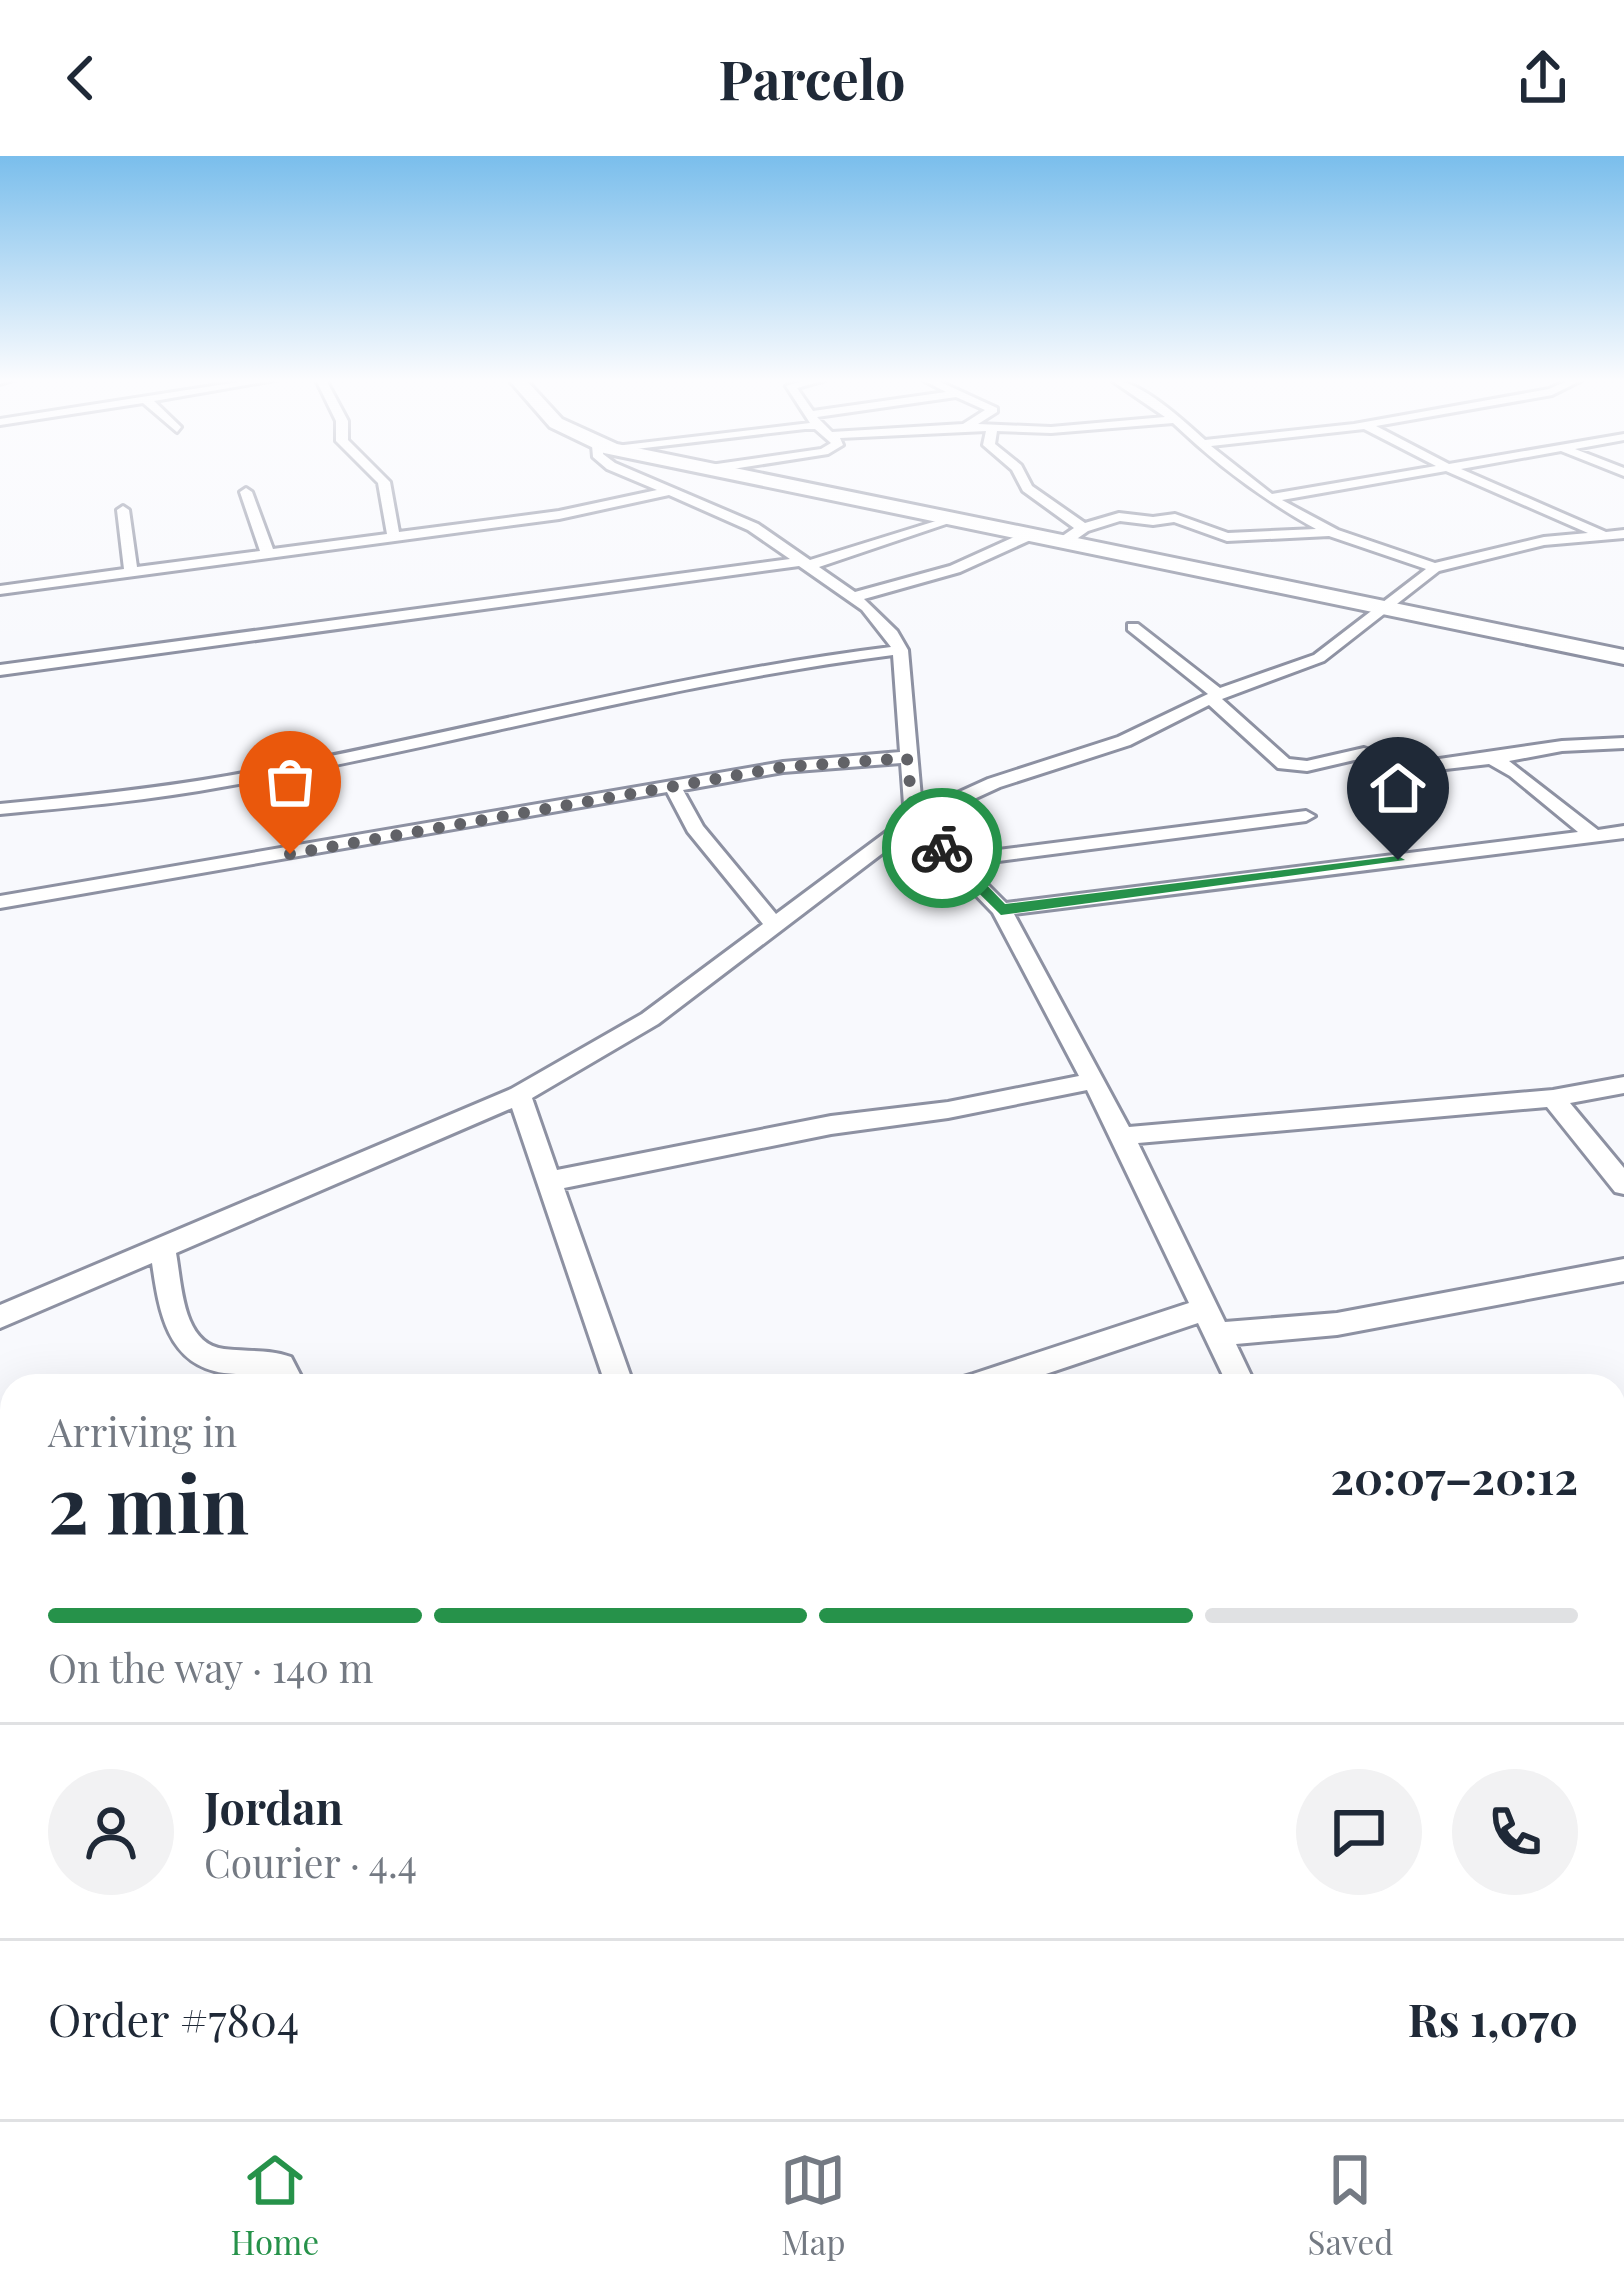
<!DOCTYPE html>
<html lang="en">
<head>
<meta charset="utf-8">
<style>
  body { margin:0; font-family:"Playfair Display",serif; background:#f2f2f3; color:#1f2937; height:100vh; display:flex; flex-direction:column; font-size:45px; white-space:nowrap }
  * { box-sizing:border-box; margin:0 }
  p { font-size:39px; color:#747a83 }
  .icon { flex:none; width:66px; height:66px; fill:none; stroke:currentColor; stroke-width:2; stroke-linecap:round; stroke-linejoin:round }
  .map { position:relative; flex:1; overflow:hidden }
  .sheet { position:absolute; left:0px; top:1218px; width:1626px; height:747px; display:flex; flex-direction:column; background:#fff; border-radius:36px 36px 0 0; box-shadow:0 12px 48px #0002 }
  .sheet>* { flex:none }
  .pin { position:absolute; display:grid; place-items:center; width:102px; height:102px; color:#fff; margin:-123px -51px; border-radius:50% 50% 50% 0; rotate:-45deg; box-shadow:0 0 12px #0007 }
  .pin .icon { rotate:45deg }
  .courier { position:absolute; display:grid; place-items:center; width:120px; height:120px; margin:-60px; border:9px solid #26924a; border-radius:50%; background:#fff; color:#222; box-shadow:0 3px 15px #0007 }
  .headline em { font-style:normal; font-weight:700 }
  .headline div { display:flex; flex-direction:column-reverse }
  .headline { display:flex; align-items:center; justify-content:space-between; height:204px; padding:0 48px }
  h1 { font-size:78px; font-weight:700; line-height:90px }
  .bar { display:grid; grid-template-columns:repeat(4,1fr); gap:18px 12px; align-content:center; height:144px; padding:0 48px }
  .bar i { height:15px; border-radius:9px; background:#e0e1e3 }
  .bar .on { background:#26924a }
  .bar p { grid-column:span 4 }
  .line { display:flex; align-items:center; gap:30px; padding:0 48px; border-top:3px solid #e0e1e3 }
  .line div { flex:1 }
  .round { display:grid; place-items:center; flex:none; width:126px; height:126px; border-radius:63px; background:#f2f2f3 }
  header { display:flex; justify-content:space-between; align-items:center; height:156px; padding:0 48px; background:#fff; font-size:54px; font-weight:700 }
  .menu { display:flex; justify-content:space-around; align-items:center; height:168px; border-top:3px solid #e0e1e3; background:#fff; font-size:33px; color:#747a83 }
  .menu a { display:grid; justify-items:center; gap:6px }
  .menu .on { color:#26924a }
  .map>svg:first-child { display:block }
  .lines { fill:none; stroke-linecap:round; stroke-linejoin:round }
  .minor-casing { stroke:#8d91a2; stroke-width:6 }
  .primary-casing { stroke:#8d91a2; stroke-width:6 }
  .minor { fill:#fff; fill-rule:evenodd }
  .primary { fill:#fff; fill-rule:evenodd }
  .route { fill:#26924a }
  .done { stroke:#616267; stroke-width:12; stroke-dasharray:0 21.6 }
</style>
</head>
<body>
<header><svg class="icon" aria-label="back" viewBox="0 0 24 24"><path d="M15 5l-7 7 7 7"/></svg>Parcelo<svg class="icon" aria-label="share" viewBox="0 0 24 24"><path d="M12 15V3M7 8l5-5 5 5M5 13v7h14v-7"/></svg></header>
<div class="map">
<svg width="1624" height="1963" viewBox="0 0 1624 1963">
  <rect width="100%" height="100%" fill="#f8f9fd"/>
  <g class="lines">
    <defs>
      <path id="minor" d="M0,224H13L0,228Z
        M251,224H275L154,245L181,271L177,276L143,247L0,269V263Z
        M316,224H326L348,265V284L390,326L399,376L559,355L657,334L607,313L593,301L592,289L598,286L604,289L603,298L615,307L758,368L810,404L952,360V366L819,411L855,436L950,410L1025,376H1035V382L960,416L864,443L897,475L908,494L922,653L988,623L1118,581L1208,538L1128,474V468H1138L1220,532L1314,499L1426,413L1329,380L1227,385L1174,366L1153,369L1120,365L1088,375L1068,389H1058V383L1074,372L1023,335L1012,314L983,289L986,275L840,282L843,289L828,298L707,317L703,310L821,293L831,287L815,273H805L611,296L607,291L810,267L786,230L806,224H826L797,232L813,255L946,236L923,224H936L997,252V256L978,268L1051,271L1165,261L1111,224C1139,223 1184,265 1205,284L1354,268L1549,233L1569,224H1582L1552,239L1376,270L1449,308L1624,278V284L1575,293L1624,312V320L1561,295L1461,313L1606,376L1624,374V382L1544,389L1439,415L1324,505L1222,543L1289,603L1307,605L1364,592L1412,607L1562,585L1624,582V592L1562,595L1509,605L1598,674L1624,670V682L1014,758L1129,971L1553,934L1624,921V937L1570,947L1624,1012V1038L1615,1036L1547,951L1138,987L1225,1166L1337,1157L1624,1103V1125L1337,1179L1236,1188L1256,1230H1228L1198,1167L1010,1230H959L963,1221L973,1218L1189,1147L1087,934L948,962L831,978L564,1032L634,1230H606L512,952L176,1097C182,1129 182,1188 224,1193C248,1196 268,1193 291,1201L306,1230H277L272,1219C256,1217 240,1219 224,1217C167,1209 159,1155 152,1107L0,1172V1149L511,933L642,858L763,768L688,676L667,636L0,752V740L783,606L900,596L893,499C667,528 451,590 227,630C152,644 76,651 0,658V648C76,641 152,633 227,620C449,580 666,519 891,491L862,454L799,410L0,519V509L790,403L748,374L669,339L559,363L0,438V430L124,413L117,354L123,350L129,354L137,411L260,395L240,336L246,332L252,336L273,393L387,378L378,327L336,285V265ZM956,241L985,254L963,268L832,276L817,261ZM1173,267C1217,309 1262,343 1316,373L1228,377L1175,358L1153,361L1119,357L1085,367L1032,330L1021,309L995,288L997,275L1051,277ZM1364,273L1436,310L1272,338L1211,290ZM1446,315L1588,377L1544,381L1435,407L1338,374L1282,344ZM1209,549L1278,612L1307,615L1363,602L1411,617L1489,608L1510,620L1578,676L1006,747L968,709L1306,665L1315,660L1306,655L958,699L926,665L1000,631L1130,589ZM901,607L905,662L776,758L703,670L683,634L783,616ZM913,674L993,757L1079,920L948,946L831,960L557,1014L532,942L658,868Z
        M12,1720V1758L0,1762V1724Z
        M1624,1803V1843L1614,1846V1806Z
        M1614,1893L1624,1897V1952L1614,1947Z
        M265,1953H307V1963H265Z
        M754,1953H796L798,1963H756Z"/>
      <path id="primary" d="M509,224H526L562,263L617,288L1624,494V508L604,297L550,271Z"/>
    </defs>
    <!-- minor casing -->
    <use href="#minor" class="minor-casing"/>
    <!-- primary casing -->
    <use href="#primary" class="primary-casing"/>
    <!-- minor -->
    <use href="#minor" class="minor"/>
    <!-- primary -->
    <use href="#primary" class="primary"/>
  </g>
  <!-- sky -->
  <linearGradient id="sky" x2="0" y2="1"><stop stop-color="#7abeec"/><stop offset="0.45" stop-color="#fcfcfe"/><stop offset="1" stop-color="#fcfcfe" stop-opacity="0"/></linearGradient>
  <rect width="1624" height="499" fill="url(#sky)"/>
  <!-- route -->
  <path class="route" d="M937,689H948L1005,748L1398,700L1405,704L1001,759L937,696Z"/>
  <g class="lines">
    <!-- done -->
    <path class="done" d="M290,698L783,611L907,602L914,664L942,692"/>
  </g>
</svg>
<div class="pin" style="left:290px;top:698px;background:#ea580c"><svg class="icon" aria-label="bag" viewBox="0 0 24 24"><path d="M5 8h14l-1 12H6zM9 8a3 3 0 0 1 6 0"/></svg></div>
<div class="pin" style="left:1398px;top:704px;background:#1f2937"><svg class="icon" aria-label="home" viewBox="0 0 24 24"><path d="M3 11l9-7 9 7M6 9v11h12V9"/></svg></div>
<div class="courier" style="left:942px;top:692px"><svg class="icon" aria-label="bike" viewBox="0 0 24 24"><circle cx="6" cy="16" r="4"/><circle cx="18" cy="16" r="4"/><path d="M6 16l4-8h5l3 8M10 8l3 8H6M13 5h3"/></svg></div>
<section class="sheet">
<div class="headline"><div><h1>2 min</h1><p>Arriving in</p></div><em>20:07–20:12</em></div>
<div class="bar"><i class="on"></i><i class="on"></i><i class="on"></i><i></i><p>On the way · 140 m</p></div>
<div class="line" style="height:216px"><a class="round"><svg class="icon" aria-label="person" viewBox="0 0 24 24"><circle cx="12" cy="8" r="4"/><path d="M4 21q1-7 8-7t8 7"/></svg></a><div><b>Jordan</b><p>Courier · 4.4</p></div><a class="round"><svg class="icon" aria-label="chat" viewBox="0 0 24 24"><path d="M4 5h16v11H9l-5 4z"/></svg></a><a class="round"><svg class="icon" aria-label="phone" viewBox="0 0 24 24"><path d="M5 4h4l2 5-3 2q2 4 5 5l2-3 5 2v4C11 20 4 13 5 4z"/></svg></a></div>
<div class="line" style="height:156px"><div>Order #7804</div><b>Rs 1,070</b></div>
</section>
</div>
<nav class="menu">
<a class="on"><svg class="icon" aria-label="home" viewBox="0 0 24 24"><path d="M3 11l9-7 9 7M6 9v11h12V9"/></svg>Home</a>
<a><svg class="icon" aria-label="map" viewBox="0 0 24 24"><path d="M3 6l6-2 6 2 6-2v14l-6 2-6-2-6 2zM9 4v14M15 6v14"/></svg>Map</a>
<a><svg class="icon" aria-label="saved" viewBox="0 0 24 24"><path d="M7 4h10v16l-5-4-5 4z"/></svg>Saved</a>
</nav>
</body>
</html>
